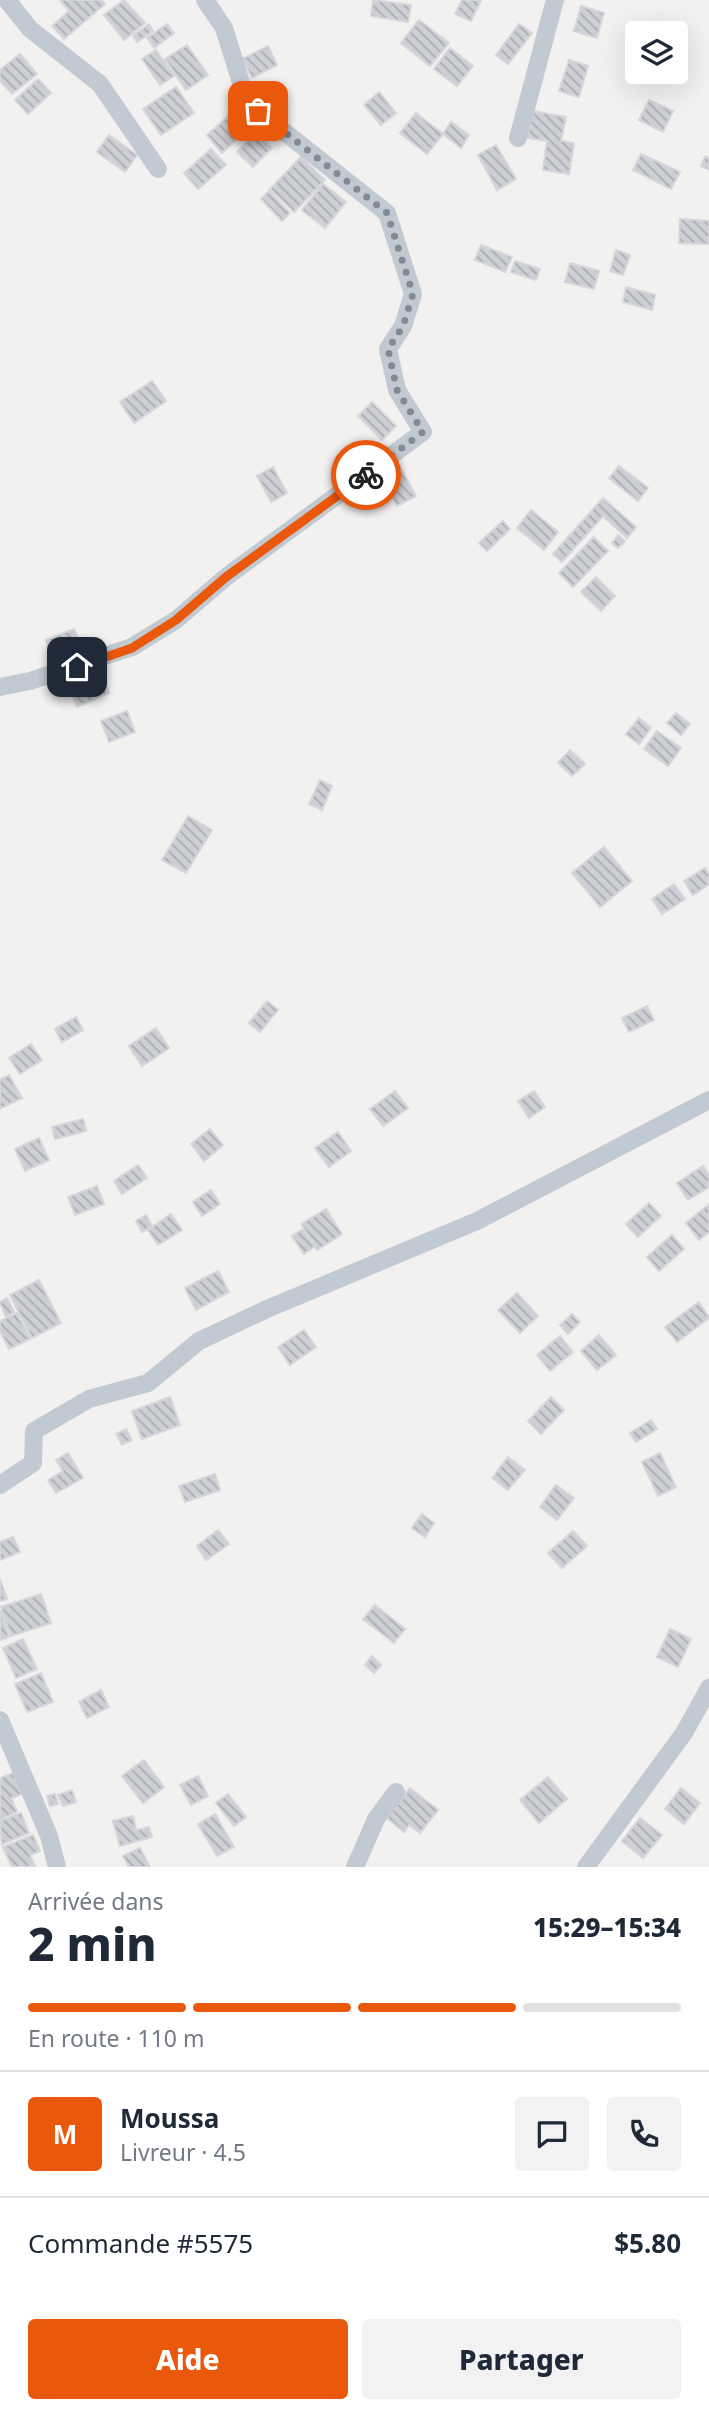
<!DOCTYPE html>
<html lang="fr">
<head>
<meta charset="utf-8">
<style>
  body { margin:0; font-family:"Noto Sans",sans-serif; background:#f2f2f3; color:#1f2937; height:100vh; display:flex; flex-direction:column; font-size:26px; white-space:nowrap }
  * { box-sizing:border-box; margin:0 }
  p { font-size:23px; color:#747a83 }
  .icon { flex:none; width:38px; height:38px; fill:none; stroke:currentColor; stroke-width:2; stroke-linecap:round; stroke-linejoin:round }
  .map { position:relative; height:1867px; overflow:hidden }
  .panel { display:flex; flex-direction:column; background:#fff; flex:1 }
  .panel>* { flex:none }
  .controls { position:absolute; left:625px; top:21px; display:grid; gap:14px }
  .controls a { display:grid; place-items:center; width:63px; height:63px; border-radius:7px; background:#fff; box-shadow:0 7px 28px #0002; font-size:35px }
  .pin { position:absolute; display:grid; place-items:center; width:60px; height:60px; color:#fff; margin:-30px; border-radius:14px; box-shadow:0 4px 10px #0006 }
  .courier { position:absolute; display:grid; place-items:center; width:70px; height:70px; margin:-35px; border:5px solid #ea580c; border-radius:50%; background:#fff; color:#222; box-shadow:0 2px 9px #0007 }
  .summary em { font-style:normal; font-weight:800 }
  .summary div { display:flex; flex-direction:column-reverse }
  .summary { display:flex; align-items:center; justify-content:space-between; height:119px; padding:0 28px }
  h1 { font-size:46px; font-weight:800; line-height:52px }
  .bar { display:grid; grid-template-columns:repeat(4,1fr); gap:10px 7px; align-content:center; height:84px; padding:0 28px }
  .bar i { height:9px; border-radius:5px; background:#e0e1e3 }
  .bar .current { background:#ea580c }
  .bar p { grid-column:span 4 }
  .line { display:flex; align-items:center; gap:18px; padding:0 28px; border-top:2px solid #e0e1e3 }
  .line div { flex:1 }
  .round { display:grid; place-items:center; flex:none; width:74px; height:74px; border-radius:7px; background:#f2f2f3 }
  .primary-button { display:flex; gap:14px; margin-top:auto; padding:14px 28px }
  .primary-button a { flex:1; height:80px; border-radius:7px; background:#ea580c; color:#fff; font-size:28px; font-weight:800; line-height:80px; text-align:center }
  .primary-button a+a { background:#f2f2f3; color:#1f2937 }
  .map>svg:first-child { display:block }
  .building { fill:url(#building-back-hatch); stroke:#d4d6dc; stroke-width:2 }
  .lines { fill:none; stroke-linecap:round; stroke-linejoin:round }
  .minor { stroke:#c1cad2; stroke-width:18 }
  .done { stroke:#848a91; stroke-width:7; stroke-dasharray:0 12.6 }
  .route { stroke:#ea580c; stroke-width:9 }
</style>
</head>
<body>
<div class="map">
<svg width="709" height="1867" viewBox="0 0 709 1867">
  <defs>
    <pattern id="building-back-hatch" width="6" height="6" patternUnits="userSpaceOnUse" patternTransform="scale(1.75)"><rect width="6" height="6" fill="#cdcfd5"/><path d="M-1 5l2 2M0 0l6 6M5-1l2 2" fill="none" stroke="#a8abb0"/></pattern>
  </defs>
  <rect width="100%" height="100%" fill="#f3f0f0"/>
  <!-- building -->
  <path class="building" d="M60,0H101L105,4L64,39L52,26L69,11Z
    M124,0L145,23L124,40L104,15Z
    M373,0L411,5L408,22L371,16Z
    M462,0H481L471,21L455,14Z
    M581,6L604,13L597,38L574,31Z
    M419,20L449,43L430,66L401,43Z
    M149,24L153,31L137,42L133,36Z
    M167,24L174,33L154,48L147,38Z
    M519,24L532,33L508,64L496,55Z
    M187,45L208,75L186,90L165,59Z
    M268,46L277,65L252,78L242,59Z
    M450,48L473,66L457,86L434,69Z
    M156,50L174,76L160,85L142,59Z
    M20,54L37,74L12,94L0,81V70Z
    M569,60L588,66L579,97L559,91Z
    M38,79L51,93L28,114L15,100Z
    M176,87L194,113L161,135L143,109Z
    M379,92L396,113L381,125L364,105Z
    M649,100L673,111L663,132L639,120Z
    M235,110L250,127L222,153L207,135Z
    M533,111L566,117L561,141L574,143L569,174L543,170L547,141L528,138Z
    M416,113L443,134L427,154L400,133Z
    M451,122L469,135L461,148L443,134Z
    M256,132L272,148L253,167L237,152Z
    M109,135L137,155L125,172L97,152Z
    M496,145L516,179L497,190L478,155Z
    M211,149L226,165L198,189L184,173Z
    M641,154L680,172L671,189L633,170Z
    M301,157L325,180L294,212L270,189Z
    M705,157L709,158V170L701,166Z
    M323,184L346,202L325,228L302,210Z
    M269,191L290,213L282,221L261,199Z
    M680,219L709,221V244L679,243Z
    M481,245L512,257L505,272L475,260Z
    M616,250L630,255L623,275L610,271Z
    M515,261L540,269L536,280L511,272Z
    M570,263L599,271L594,289L565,282Z
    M626,287L655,295L652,310L623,302Z
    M152,381L166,401L134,423L120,402Z
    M372,402L396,426L382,440L358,416Z
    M399,465L416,496L397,506L380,475Z
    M619,466L648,488L638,501L609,478Z
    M273,467L287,493L271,502L257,476Z
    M603,498L636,527L627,538L603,516L562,562L553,554Z
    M531,510L558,532L544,550L517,528Z
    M503,521L510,529L487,551L479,543Z
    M618,535L625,541L618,548L612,543Z
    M594,537L608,551L573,587L559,573Z
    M596,577L615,596L601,611L581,592Z
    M74,629L79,640L50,652L46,640Z
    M101,673L109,693L77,707L68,686Z
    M127,711L135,732L109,742L101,721Z
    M676,713L690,724L681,735L667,723Z
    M639,718L651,728L639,744L626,734Z
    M657,731L681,748L668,766L644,749Z
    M570,750L585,764L572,776L558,763Z
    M320,780L332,786L322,810L309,804Z
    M188,816L212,830L186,873L162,860Z
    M604,847L632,881L600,907L572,873Z
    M705,868L709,874V884L693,895L684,881Z
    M674,884L685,899L662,914L652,899Z
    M267,1001L278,1010L260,1032L249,1023Z
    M647,1006L654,1020L629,1032L622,1018Z
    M76,1017L83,1030L62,1042L55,1029Z
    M156,1028L169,1048L142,1066L129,1046Z
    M31,1044L42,1060L20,1074L9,1058Z
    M9,1075L22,1098L0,1109V1080Z
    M395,1091L408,1108L383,1126L370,1109Z
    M534,1091L545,1107L529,1118L518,1101Z
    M83,1119L86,1131L55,1139L52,1127Z
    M210,1129L223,1145L204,1161L191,1144Z
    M338,1132L351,1151L329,1167L315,1148Z
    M39,1138L49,1160L25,1171L15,1149Z
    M138,1165L147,1178L122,1194L114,1181Z
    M703,1166L709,1175V1187L688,1200L677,1183Z
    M97,1186L104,1204L75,1215L68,1197Z
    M211,1190L220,1204L202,1216L193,1202Z
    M649,1203L661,1216L638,1237L626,1224Z
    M709,1204V1232L699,1240L686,1223Z
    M326,1209L342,1234L317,1250L301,1224Z
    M171,1214L182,1230L158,1245L148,1230Z
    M146,1215L152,1226L142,1232L136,1221Z
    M303,1229L315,1246L304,1254L292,1236Z
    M672,1235L684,1249L659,1271L647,1257Z
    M218,1271L229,1292L196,1310L185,1288Z
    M39,1280L61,1323L32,1338L10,1295Z
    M517,1293L538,1316L520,1333L498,1310Z
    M7,1298L14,1312L6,1317L0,1302Z
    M699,1302L709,1318L677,1342L665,1327Z
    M17,1313L30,1339L9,1349L0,1331V1321Z
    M572,1314L580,1322L568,1334L560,1325Z
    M304,1330L316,1347L290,1365L278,1347Z
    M599,1335L616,1355L597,1370L581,1351Z
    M560,1336L573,1352L550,1371L537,1355Z
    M170,1397L180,1425L142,1439L132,1411Z
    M551,1397L564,1410L541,1434L528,1421Z
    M651,1420L657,1429L636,1442L630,1433Z
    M126,1429L132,1440L122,1445L116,1434Z
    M68,1453L83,1478L56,1493L48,1480L63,1471L56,1460Z
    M660,1453L676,1487L658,1496L642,1462Z
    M508,1457L525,1470L508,1490L492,1478Z
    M215,1474L220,1490L185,1502L179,1486Z
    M556,1485L574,1498L557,1520L540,1507Z
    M422,1514L434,1523L425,1537L412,1528Z
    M218,1530L229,1544L206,1560L197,1546Z
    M573,1531L587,1546L562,1568L548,1553Z
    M13,1537L20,1552L0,1560V1542Z
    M0,1579L7,1599L0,1601Z
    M41,1594L51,1623L11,1636L1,1607Z
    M375,1605L405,1629L394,1643L363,1619Z
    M0,1610L9,1637L0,1640Z
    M670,1629L691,1639L678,1667L657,1657Z
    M23,1639L37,1669L16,1678L3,1648Z
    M372,1656L381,1665L374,1673L365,1665Z
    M41,1673L53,1702L27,1712L15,1684Z
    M101,1690L109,1707L87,1718L79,1702Z
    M144,1760L164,1787L143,1803L122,1776Z
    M13,1773L22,1794L11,1798L17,1812L0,1819V1778Z
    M198,1776L208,1796L191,1805L180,1785Z
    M548,1777L567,1799L539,1823L520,1800Z
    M410,1788L438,1810L420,1833L409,1825L404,1832L387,1818Z
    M681,1788L700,1803L684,1824L665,1809Z
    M72,1790L76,1802L63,1806L58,1795Z
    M55,1794L58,1804L50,1806L47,1796Z
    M228,1794L246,1817L234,1826L216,1803Z
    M21,1813L29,1833L2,1844L0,1821Z
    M215,1814L234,1847L217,1856L198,1824Z
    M133,1816L136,1830L149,1827L152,1837L120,1846L113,1821Z
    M640,1818L662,1835L643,1858L622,1841Z
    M33,1835L40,1851L30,1855L35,1866L12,1867L3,1847Z
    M140,1848L150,1867H129L123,1856Z"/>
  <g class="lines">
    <!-- minor -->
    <path class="minor" d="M7,0L30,29L100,84L158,169
      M518,138L555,0
      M0,687L30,681L132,647L176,620L226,577L423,432L397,390L388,349L403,326L413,294L387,213L258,111L243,89L224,28L205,0
      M0,1485L33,1463L34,1431L89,1399L148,1383L199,1341L267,1309L477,1221L709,1100
      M0,1720L49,1836L57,1867
      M355,1867L376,1819L396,1792
      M586,1867L684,1733L709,1688"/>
  </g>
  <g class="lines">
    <!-- done -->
    <path class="done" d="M258,111L387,213L413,294L403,326L388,349L397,390L423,432L366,475"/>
    <!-- route -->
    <path class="route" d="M77,667L132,648L176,620L226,577L366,475"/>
  </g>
</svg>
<div class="controls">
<a><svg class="icon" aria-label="layers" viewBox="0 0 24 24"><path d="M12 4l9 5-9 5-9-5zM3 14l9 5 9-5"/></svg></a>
</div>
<div class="pin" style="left:258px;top:111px;background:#ea580c"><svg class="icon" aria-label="bag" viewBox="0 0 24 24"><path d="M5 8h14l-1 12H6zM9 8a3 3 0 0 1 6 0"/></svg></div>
<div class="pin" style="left:77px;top:667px;background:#1f2937"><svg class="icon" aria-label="home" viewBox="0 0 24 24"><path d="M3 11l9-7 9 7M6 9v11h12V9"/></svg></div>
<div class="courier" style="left:366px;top:475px"><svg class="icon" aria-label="bike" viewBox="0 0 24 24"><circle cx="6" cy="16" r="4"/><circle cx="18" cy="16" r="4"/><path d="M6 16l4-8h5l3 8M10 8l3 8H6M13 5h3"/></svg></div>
</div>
<section class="panel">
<div class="summary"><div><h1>2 min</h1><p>Arrivée dans</p></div><em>15:29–15:34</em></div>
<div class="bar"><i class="current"></i><i class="current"></i><i class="current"></i><i></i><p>En route · 110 m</p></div>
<div class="line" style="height:126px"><b class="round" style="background:#ea580c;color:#fff">M</b><div><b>Moussa</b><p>Livreur · 4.5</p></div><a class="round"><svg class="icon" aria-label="chat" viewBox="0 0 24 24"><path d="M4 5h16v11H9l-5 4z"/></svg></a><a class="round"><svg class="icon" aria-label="phone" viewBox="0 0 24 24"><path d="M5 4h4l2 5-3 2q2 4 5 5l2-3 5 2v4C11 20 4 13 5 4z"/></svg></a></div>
<div class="line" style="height:91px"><div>Commande #5575</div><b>$5.80</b></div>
<div class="primary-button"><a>Aide</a><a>Partager</a></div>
</section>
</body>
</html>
